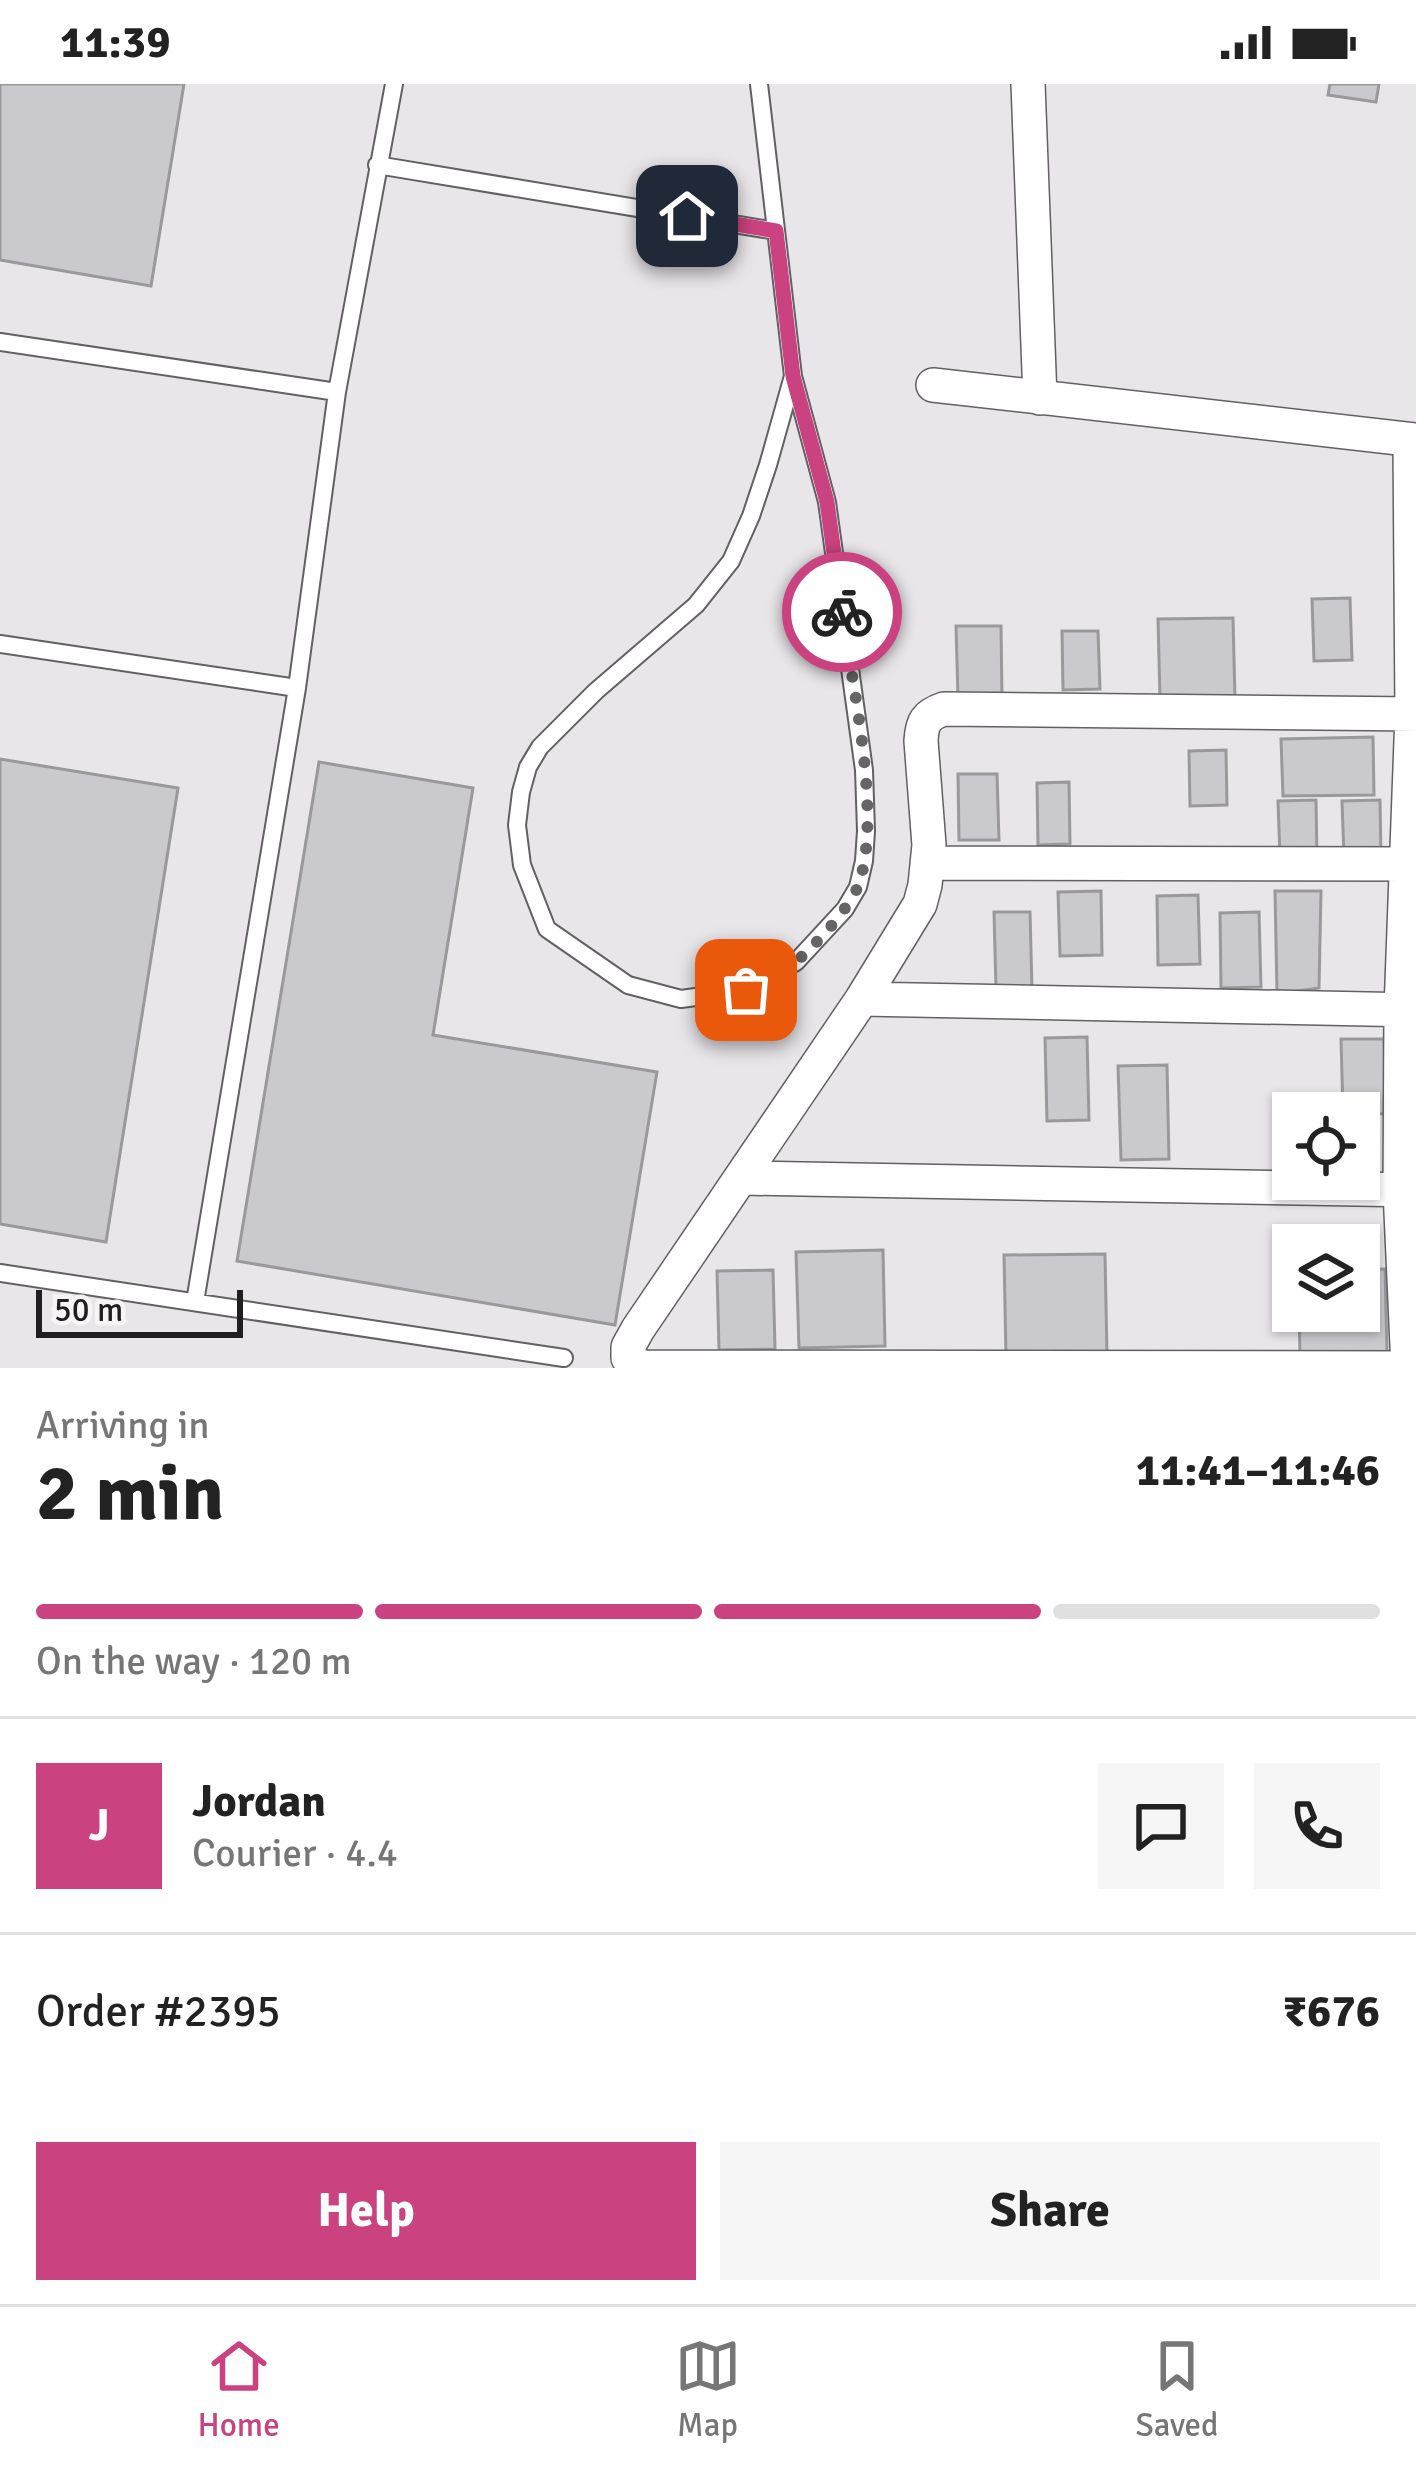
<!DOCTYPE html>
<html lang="en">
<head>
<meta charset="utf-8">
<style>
  body { margin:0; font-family:Signika,sans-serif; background:#f6f6f6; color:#222; height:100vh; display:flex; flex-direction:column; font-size:45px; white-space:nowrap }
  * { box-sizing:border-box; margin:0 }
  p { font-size:39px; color:#767676 }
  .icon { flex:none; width:66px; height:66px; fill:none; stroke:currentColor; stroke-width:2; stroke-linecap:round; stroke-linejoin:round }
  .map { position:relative; height:1284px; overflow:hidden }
  .details { display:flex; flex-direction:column; background:#fff; flex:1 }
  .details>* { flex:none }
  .buttons { position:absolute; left:1272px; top:1008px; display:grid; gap:24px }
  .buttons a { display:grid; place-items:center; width:108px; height:108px; border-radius:0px; background:#fff; box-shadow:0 3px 9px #0004; font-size:60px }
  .scale { position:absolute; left:36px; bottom:30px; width:207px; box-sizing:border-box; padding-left:12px; border:6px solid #201f20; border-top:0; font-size:33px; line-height:42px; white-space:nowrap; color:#201f20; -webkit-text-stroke:9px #f7f4f6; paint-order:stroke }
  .pin { position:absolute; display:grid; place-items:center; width:102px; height:102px; color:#fff; margin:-51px; border-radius:24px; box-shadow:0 6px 18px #0006 }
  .courier { position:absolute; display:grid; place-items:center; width:120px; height:120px; margin:-60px; border:9px solid #ca427f; border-radius:50%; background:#fff; color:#222; box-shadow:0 3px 15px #0007 }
  .summary em { font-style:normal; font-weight:700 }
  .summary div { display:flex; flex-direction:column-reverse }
  .summary { display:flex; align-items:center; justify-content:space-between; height:204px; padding:0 36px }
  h1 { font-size:78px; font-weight:700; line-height:90px }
  .bar { display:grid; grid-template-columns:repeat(4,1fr); gap:18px 12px; align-content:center; height:144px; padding:0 36px }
  .bar i { height:15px; border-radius:9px; background:#e0e0e0 }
  .bar .active { background:#ca427f }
  .bar p { grid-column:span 4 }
  .line { display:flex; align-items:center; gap:30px; padding:0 36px; border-top:3px solid #e0e0e0 }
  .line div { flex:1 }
  .round { display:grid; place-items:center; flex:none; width:126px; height:126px; border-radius:0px; background:#f6f6f6 }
  .primary-button { display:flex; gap:24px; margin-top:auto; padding:24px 36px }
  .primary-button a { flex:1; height:138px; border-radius:0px; background:#ca427f; color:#fff; font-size:48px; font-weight:700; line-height:138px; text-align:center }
  .primary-button a+a { background:#f6f6f6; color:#222 }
  .status { display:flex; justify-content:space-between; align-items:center; height:84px; padding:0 60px; background:#fff; direction:ltr }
  .status svg { height:33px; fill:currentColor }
  .tab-bar { display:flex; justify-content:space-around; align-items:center; height:168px; border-top:3px solid #e0e0e0; background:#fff; font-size:33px; color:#767676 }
  .tab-bar a { display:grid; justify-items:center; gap:6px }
  .tab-bar .active { color:#ca427f }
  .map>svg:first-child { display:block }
  .building { fill:#cacace; stroke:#99999c; stroke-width:3 }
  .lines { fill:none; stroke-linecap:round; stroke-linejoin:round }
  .service-casing { stroke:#626062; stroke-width:20 }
  .minor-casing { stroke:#626062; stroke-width:36 }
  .service { stroke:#fff; stroke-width:16 }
  .minor { stroke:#fff; stroke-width:33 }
  .done { stroke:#666566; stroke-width:12; stroke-dasharray:0 21.6 }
  .route { stroke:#ca427f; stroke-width:15 }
</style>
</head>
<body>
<div class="status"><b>11:39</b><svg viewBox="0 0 49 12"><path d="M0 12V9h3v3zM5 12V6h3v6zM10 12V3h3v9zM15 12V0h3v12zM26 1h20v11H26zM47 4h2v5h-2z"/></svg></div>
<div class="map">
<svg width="1416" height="1284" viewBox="0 0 1416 1284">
  <rect width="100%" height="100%" fill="#e9e6e9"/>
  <!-- building -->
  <path class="building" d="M0,0H184L151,202L0,176Z
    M1330,0H1379L1376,18L1328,11Z
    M1350,514L1352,576L1314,577L1312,515Z
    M1233,534L1235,615L1160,616L1158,535Z
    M956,542H1001L1002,613L958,614Z
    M1062,547H1098L1100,605L1063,606Z
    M1373,653L1374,711L1283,712L1281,655Z
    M1226,666L1227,721L1190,722L1189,667Z
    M0,675L178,704L106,1158L0,1140Z
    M319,678L473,704L433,951L657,988L615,1241L237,1177Z
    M958,690H997L999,756H959Z
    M1069,698L1070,760L1038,761L1037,699Z
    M1316,716L1317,774H1280L1278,717Z
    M1380,716L1381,774H1344L1342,717Z
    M1101,807L1102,871L1060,872L1058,808Z
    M1275,807H1321L1319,904L1277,910Z
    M1198,811L1200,880L1158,881L1157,812Z
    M994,828H1030L1032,906H996Z
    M1259,828L1261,903L1221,904L1220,829Z
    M1087,953L1089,1036L1047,1037L1045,954Z
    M1341,955H1384L1386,1030L1343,1029Z
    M1167,981L1169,1075L1121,1076L1118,982Z
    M883,1166L885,1262L799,1264L796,1168Z
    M1105,1170L1107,1271L1006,1273L1004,1171Z
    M1385,1185L1387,1268L1300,1270L1299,1227H1359V1186Z
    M773,1186L775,1265L719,1266L717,1187Z"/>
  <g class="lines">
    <defs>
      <path id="service" d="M759,0L793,292L768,381L751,432L731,477L696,521L596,607L540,663L528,683L521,708L517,741L522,781L547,845L628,901L681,915L746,906L796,878L845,825L858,803L864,777L866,747L864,686L827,418L793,292
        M377,81L776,147
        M0,258L337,308
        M0,560L297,604
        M0,1189L564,1274
        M195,1218L297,604L337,308L394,0"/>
      <path id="minor" d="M1028,0L1040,314
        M933,301L1416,356
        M1416,630L944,625C926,631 922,638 921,657L929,761L925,801L920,820L862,915L638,1245L628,1263V1274L633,1280L644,1283L1416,1284
        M927,779L1416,780
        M862,915L1416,926
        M742,1094L1416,1106
        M1408,1284L1400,1106L1401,926L1412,630L1410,356"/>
    </defs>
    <!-- service casing -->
    <use href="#service" class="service-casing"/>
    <!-- minor casing -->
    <use href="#minor" class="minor-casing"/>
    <!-- service -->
    <use href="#service" class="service"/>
    <!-- minor -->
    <use href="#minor" class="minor"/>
  </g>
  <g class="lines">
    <!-- done -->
    <path class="done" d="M746,906C761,897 779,889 794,879C812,866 851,822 858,802C883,734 852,601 842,528"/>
    <!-- route -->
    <path class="route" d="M687,132L776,147L793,292L827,418L842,528"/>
  </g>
</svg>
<div class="buttons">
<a><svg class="icon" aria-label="locate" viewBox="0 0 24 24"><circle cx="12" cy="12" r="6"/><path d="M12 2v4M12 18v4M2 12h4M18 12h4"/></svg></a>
<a><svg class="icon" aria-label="layers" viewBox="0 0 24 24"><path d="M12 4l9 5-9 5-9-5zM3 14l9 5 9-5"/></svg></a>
</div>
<div class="scale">50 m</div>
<div class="pin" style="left:746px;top:906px;background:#ea580c"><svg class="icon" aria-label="bag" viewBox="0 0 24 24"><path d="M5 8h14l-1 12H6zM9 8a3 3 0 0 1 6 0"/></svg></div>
<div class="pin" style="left:687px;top:132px;background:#1f2937"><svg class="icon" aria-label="home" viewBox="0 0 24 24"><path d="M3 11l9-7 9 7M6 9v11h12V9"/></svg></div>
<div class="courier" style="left:842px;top:528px"><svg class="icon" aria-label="bike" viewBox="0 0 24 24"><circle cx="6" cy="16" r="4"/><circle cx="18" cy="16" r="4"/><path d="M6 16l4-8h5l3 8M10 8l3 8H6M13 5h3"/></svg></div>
</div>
<section class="details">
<div class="summary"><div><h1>2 min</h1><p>Arriving in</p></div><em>11:41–11:46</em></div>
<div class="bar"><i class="active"></i><i class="active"></i><i class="active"></i><i></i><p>On the way · 120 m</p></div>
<div class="line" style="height:216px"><b class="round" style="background:#ca427f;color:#fff">J</b><div><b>Jordan</b><p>Courier · 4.4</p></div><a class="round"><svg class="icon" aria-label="chat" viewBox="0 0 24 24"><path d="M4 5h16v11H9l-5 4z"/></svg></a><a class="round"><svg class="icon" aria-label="phone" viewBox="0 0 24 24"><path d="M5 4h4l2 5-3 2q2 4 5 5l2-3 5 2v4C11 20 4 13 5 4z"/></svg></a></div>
<div class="line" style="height:156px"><div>Order #2395</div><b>₹676</b></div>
<div class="primary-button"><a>Help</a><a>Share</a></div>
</section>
<nav class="tab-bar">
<a class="active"><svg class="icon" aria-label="home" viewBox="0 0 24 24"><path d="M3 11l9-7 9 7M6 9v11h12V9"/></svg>Home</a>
<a><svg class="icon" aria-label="map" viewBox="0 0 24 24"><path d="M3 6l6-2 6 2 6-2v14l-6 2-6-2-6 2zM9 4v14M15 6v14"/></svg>Map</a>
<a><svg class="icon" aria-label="saved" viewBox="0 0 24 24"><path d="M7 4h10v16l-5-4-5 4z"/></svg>Saved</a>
</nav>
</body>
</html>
